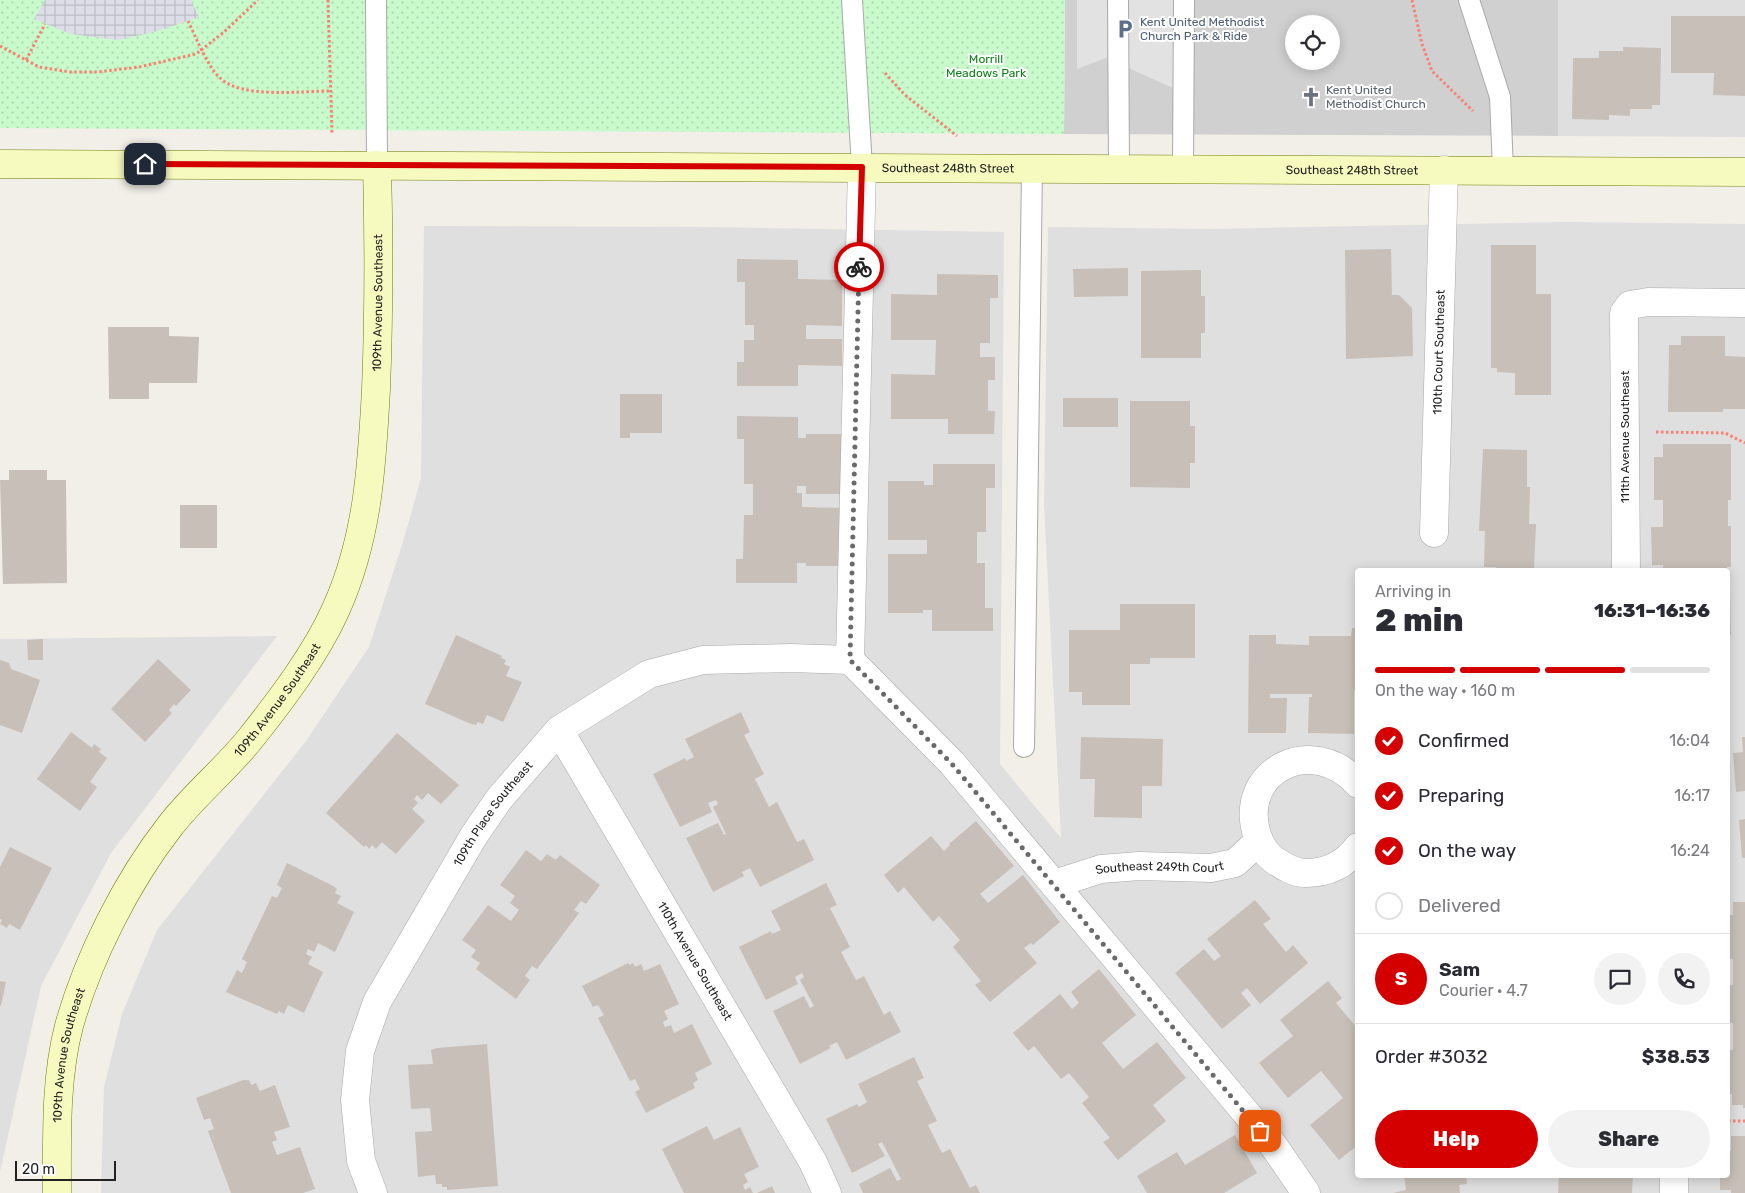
<!DOCTYPE html>
<html lang="en">
<head>
<meta charset="utf-8">
<style>
  body { margin:0; font-family:Rubik,sans-serif; background:#f2f2f3; color:#2b2b33; height:100vh; display:flex; flex-direction:column; font-size:19px; white-space:nowrap }
  * { box-sizing:border-box; margin:0 }
  p { font-size:16px; color:#7c7c81 }
  .icon { flex:none; width:28px; height:28px; fill:none; stroke:currentColor; stroke-width:2; stroke-linecap:round; stroke-linejoin:round }
  .map { position:relative; flex:1; overflow:hidden }
  .details { position:absolute; left:1355px; top:568px; width:375px; height:610px; display:flex; flex-direction:column; background:#fff; border-radius:5px; box-shadow:0 2px 12px #0003 }
  .details>* { flex:none }
  .fabs { position:absolute; left:1285px; top:15px; display:grid; gap:10px }
  .fabs a { display:grid; place-items:center; width:55px; height:55px; border-radius:50%; background:#fff; box-shadow:0 2px 12px #0003; font-size:25px }
  .scale { position:absolute; left:15px; bottom:12px; width:101px; box-sizing:border-box; padding-left:5px; border:2px solid #222; border-top:0; font-size:14px; line-height:18px; white-space:nowrap; color:#222; -webkit-text-stroke:4px #fff; paint-order:stroke }
  .pin { position:absolute; display:grid; place-items:center; width:42px; height:42px; color:#fff; margin:-21px; border-radius:10px; box-shadow:0 2px 8px #0006 }
  .courier { position:absolute; display:grid; place-items:center; width:50px; height:50px; margin:-25px; border:4px solid #d40000; border-radius:50%; background:#fff; color:#222; box-shadow:0 1px 6px #0007 }
  .headline em { font-style:normal; font-weight:800 }
  .headline div { display:flex; flex-direction:column-reverse }
  .headline { display:flex; align-items:center; justify-content:space-between; height:85px; padding:0 20px }
  h1 { font-size:32px; font-weight:800; line-height:38px }
  .bar { display:grid; grid-template-columns:repeat(4,1fr); gap:8px 5px; align-content:center; height:60px; padding:0 20px }
  .bar i { height:6px; border-radius:4px; background:#e1e1e2 }
  .bar .active { background:#d40000 }
  .bar p { grid-column:span 4 }
  .line { display:flex; align-items:center; gap:12px; padding:0 20px; border-top:1px solid #e1e1e2 }
  .line div { flex:1 }
  .round { display:grid; place-items:center; flex:none; width:52px; height:52px; border-radius:26px; background:#f2f2f3 }
  ol { padding:0 20px; list-style:none }
  li { display:flex; align-items:center; gap:15px; height:55px }
  li p { margin-inline-start:auto }
  li .icon { padding:5px; border-radius:50%; background:#d40000; color:#fff; stroke-width:4 }
  li:last-child { color:#7c7c81 }
  li i { width:28px; height:28px; border:2px solid #e1e1e2; border-radius:50% }
  .cta { display:flex; gap:10px; margin-top:auto; padding:10px 20px }
  .cta a { flex:1; height:58px; border-radius:30px; background:#d40000; color:#fff; font-size:20px; font-weight:800; line-height:58px; text-align:center }
  .cta a+a { background:#f2f2f3; color:#2b2b33 }
  .map>svg:first-child { display:block }
  .residential { fill:#e0dfdf; fill-rule:evenodd }
  .religious { fill:#d0d0d0; fill-rule:evenodd }
  .park { fill:url(#park-dots) }
  .parking { fill:#e2e2e2 }
  .plaza { fill:url(#plaza-grid) }
  .building { fill:#c7bfb8 }
  .lines { fill:none; stroke-linecap:round; stroke-linejoin:round }
  .lane-casing { stroke:#a9a9a9; stroke-width:22 }
  .street-casing { stroke:#a9a9a9; stroke-width:29 }
  .secondary-casing { stroke:#707d05; stroke-width:29 }
  .path { stroke:#fa8072; stroke-width:3; stroke-dasharray:2.5 2.5; stroke-linecap:butt }
  .lane { stroke:#fff; stroke-width:20 }
  .street { stroke:#fff; stroke-width:28 }
  .secondary { stroke:#f7fabf; stroke-width:28 }
  .done { stroke:#6b6a68; stroke-width:5; stroke-dasharray:0 9 }
  .route { stroke:#d40000; stroke-width:6 }
  .labels { text-anchor:middle; stroke-width:4; stroke-linejoin:round; paint-order:stroke }
  .service-label { font-size:12px; fill:#4e5e75; stroke:#fff; text-anchor:start }
  .park-label { font-size:12px; fill:#0c8416; stroke:#fff }
  .worship-label { font-size:12px; fill:#5b616d; stroke:#fff; text-anchor:start }
  .street-label { font-size:12px; fill:#222; stroke:#fff }
</style>
</head>
<body>
<div class="map">
<svg width="1745" height="1193" viewBox="0 0 1745 1193">
  <defs>
    <pattern id="park-dots" width="8" height="8" patternUnits="userSpaceOnUse" patternTransform="scale(1.25)"><rect width="8" height="8" fill="#c8facc"/><path d="M2 2h.1M6 6h.1" fill="none" stroke="#acd6af" stroke-width="1.8" stroke-linecap="round"/></pattern>
    <pattern id="plaza-grid" width="8" height="8" patternUnits="userSpaceOnUse" patternTransform="scale(1.25)"><rect width="8" height="8" fill="#dddde8"/><path d="M0 4h8M4 0v8" fill="none" stroke="#bdbdc7"/></pattern>
  </defs>
  <rect width="100%" height="100%" fill="#f2efe9"/>
  <!-- residential -->
  <path class="residential" d="M1558,0H1745V137L1558,136Z
    M1567,222L1745,224V1193H101L104,1087L122,1014L157,930L306,741L369,647L403,542L421,478L424,226L701,227L1004,232L1000,764L1061,838L1044,505L1048,227L1212,229ZM1358,570H1728V1175H1358Z
    M277,636L111,853L41,986L0,1172V639Z"/>
  <!-- religious -->
  <path class="religious" d="M1065,0H1558V136L1064,134ZM1294,24H1331V61H1294Z"/>
  <!-- park -->
  <path class="park" d="M0,0H1065L1064,134L0,128Z"/>
  <!-- parking -->
  <path class="parking" d="M1077,0H1174L1173,88L1106,58L1077,69Z"/>
  <!-- plaza -->
  <path class="plaza" d="M45,0H191L199,17L158,31L118,40L71,34L34,19Z"/>
  <!-- building -->
  <path class="building" d="M1671,16H1745V96L1713,95L1714,73H1671Z
    M1623,47L1661,48L1660,105H1652V109H1630V116L1609,115V120L1572,119L1573,58H1599V51H1623Z
    M1491,245H1536V294H1551V395H1515V373L1497,372V368H1491Z
    M1391,249L1392,295H1399L1412,308L1413,356L1346,359L1345,250Z
    M737,259L798,260V279L842,280V326L806,325V339H842V366L798,365V386H737V362H744V340H754V325H745V282H737Z
    M1128,268V296L1074,297L1073,269Z
    M1201,270V296H1205V333H1201V358H1141V271Z
    M937,274L998,275V298H990V343H980V357H995V380H988V411H995L994,434H948V419H891V374L935,375L936,340H891V294L937,295Z
    M108,327H169V336L199,337L197,383H149V399H109Z
    M1681,336H1725V356L1745,357V409H1723V412H1668L1669,345H1681Z
    M620,394H662V433H630V438H620Z
    M1063,398H1118V427H1063Z
    M1130,401H1190V426H1195V463H1190V488L1130,487Z
    M737,416L798,417V438H806V434H841V494H806V486H797V493H802V507L842,508L841,566H806V563H797V583H736V559H743L744,515H753V484H744V439H737Z
    M1663,444H1731V500H1728V526H1731V567H1727V570H1663V565H1652L1651,527H1663V500H1654V457H1663Z
    M1483,449L1527,450V487H1530L1529,524H1536L1534,568L1496,570V567H1484L1485,531H1479Z
    M933,464H995V488H986V532H977V563H985V608H993V631H932V610H923V613H888V554H927V540H888V481H924V485H933Z
    M9,470H47V480H66L67,583L3,584L0,480H9Z
    M180,505H217V548H180Z
    M1728,594H1730L1731,635H1728Z
    M1120,604H1195V658H1150V664H1130V705H1082V692H1069V630H1120Z
    M1352,628H1358V690H1354V734L1308,733L1309,697H1312V694H1270V698H1287L1286,733H1248L1249,635H1276V644L1309,645V636H1351Z
    M456,635L502,656L501,658L506,660L504,664L510,667L506,676L522,682L503,722L487,715L483,724L478,722L476,725L471,724L425,704Z
    M43,639V660H28L27,640Z
    M158,659L191,690L176,706L174,704L169,710L172,713L145,742L111,709Z
    M0,660L9,663L11,669L40,680L22,733L0,725Z
    M741,712L750,732L744,735L764,774L755,779L769,807L777,802L797,842L804,839L814,860L760,887L750,868L742,872L744,876L713,892L686,838L718,823L724,835L726,834L713,807L718,804L716,800L708,803L712,812L680,827L653,774L685,758L686,761L694,757L685,739Z
    M71,732L92,748L94,744L101,749L99,752L107,758L90,782L97,787L80,811L37,779Z
    M397,733L459,785L441,804L428,793L422,800L417,795L414,799L418,803L412,809L425,821L396,854L382,842L376,849L372,845L369,849L366,845L364,847L326,813Z
    M1081,737L1163,739L1162,786H1142V818L1094,817L1095,779H1080Z
    M1742,737H1745V791L1736,792L1733,753L1743,752Z
    M1745,819V858H1742L1739,820Z
    M976,821L1014,866L980,894L988,903L1023,875L1060,922L1033,945L1031,943L1024,948L1037,963L990,1002L975,985L981,981L953,947L960,940L939,916L933,922L904,887L898,893L884,875L931,836L944,851L950,845L949,844Z
    M10,847L52,868L20,930L9,924L7,928L0,924L2,920L0,919V867Z
    M526,850L541,861L547,854L556,860L560,855L600,885L586,904L581,901L574,910L579,913L537,969L532,966L525,976L530,980L516,999L476,969L480,963L471,957L476,950L462,940L488,905L511,921L519,910L510,903L515,896L500,885Z
    M287,863L333,886L337,889L335,893L341,896L337,903L354,912L335,952L318,943L314,952L308,949L306,954L312,957L308,964L323,972L304,1013L288,1005L284,1014L279,1011L277,1014L226,992L237,970L242,973L247,962L242,959L272,896L277,898L282,888L277,885Z
    M826,883L837,905L830,908L850,947L841,952L856,980L864,976L884,1015L890,1011L901,1032L846,1060L837,1042L829,1046L831,1048L800,1064L773,1011L804,996L810,1008L814,1006L800,980L804,977L802,973L795,977L798,984L766,1000L739,947L771,931L772,934L781,930L771,911Z
    M1255,900L1271,919L1263,924L1286,952L1293,945L1308,963L1260,1004L1247,988L1241,993L1251,1005L1222,1029L1175,973L1204,949L1214,961L1221,956L1207,939Z
    M1733,902H1745V1108H1743V1105H1732V1094H1728V1050H1733V1023H1728V985H1733V959H1728V915H1733Z
    M628,963L630,965L633,963L635,967L641,964L644,971L660,964L679,1004L664,1011L668,1019L663,1022L665,1027L671,1025L674,1033L692,1024L712,1064L695,1073L698,1080L693,1083L695,1088L646,1113L635,1092L640,1089L635,1079L630,1081L598,1018L604,1015L598,1005L593,1007L582,986Z
    M1099,969L1136,1015L1102,1043L1123,1069L1157,1042L1186,1078L1153,1105L1166,1121L1118,1160L1103,1142L1110,1138L1082,1103L1089,1097L1069,1073L1061,1079L1034,1046L1028,1051L1013,1033L1060,994L1072,1009L1079,1003L1071,992Z
    M0,981L6,982L1,1006L0,1005Z
    M1328,981L1342,998L1336,1003L1358,1029V1145L1339,1160L1310,1125L1343,1098L1321,1071L1288,1098L1259,1063L1293,1036L1280,1020Z
    M487,1044L498,1186L447,1190V1187H442V1184H436L435,1175L418,1177L415,1132L432,1131L430,1108L411,1109L408,1065L433,1064L431,1050L437,1048Z
    M914,1057L924,1078L917,1081L937,1121L928,1125L942,1153L950,1149L970,1188L976,1185L980,1193H863L859,1184L890,1168L897,1181L901,1179L882,1142L878,1144L885,1156L852,1173L826,1119L857,1104L859,1107L867,1102L858,1084Z
    M243,1080H249L251,1085L256,1083L260,1091L275,1085L290,1127L274,1132L277,1140L272,1142L277,1155L300,1147L315,1189L303,1193H231L208,1131L214,1129L210,1118L204,1120L196,1098Z
    M707,1126L714,1140L740,1127L759,1167L744,1174L748,1182L743,1185L745,1190L750,1187L753,1193H684L662,1149Z
    M1235,1135L1257,1173L1224,1193H1147L1137,1176L1177,1152L1185,1165Z
    M1731,1136H1745V1193H1731V1190H1720V1175H1728V1151H1731Z
    M1404,1175H1466L1467,1184L1459,1185L1460,1193H1393L1406,1190Z
    M1559,1175H1633L1632,1193H1558Z
    M772,1186L775,1193H757Z"/>
  <g class="lines">
    <defs>
      <path id="lane" d="M376,0L377,165
        M852,0L862,167
        M1118,0L1119,168
        M1469,0L1500,97L1503,170
        M1183,168L1184,0
        M1024,747L1032,168"/>
      <g id="street">
        <path d="M862,167L850,660L952,763L1273,1145L1306,1193"/>
        <path id="s1" d="M1434,533L1444,170"/>
        <path d="M1626,570L1624,313L1630,305L1648,302L1745,303"/>
        <path id="s2" d="M559,730L813,1162L827,1193"/>
        <path d="M1358,784C1313,733 1237,770 1257,835C1260,844 1266,854 1274,860C1283,866 1294,873 1305,873C1327,873 1345,865 1358,847"/>
        <path id="s3" d="M1054,884L1101,869L1139,866L1211,868L1235,863L1259,841"/>
        <path id="s4" d="M373,1193L361,1161L355,1100L360,1051L377,1002L473,837L499,799L559,730L649,674L703,660L791,658L850,660"/>
        <path d="M1674,1193V1175"/>
      </g>
      <g id="secondary">
        <path id="s5" d="M0,164L1745,172"/>
        <path id="s6" d="M57,1193C57,1138 55,1079 69,1026C88,958 127,881 170,826C194,795 225,770 250,739C281,700 316,654 336,609C368,538 372,465 376,389C379,314 379,240 377,165"/>
      </g>
    </defs>
    <!-- lane casing -->
    <use href="#lane" class="lane-casing"/>
    <!-- street casing -->
    <use href="#street" class="street-casing"/>
    <!-- secondary casing -->
    <use href="#secondary" class="secondary-casing"/>
    <!-- path -->
    <path class="path" d="M328,0L332,134
      M1412,0L1422,44L1432,71L1473,111
      M188,21C196,37 207,66 220,78C242,99 301,91 330,91
      M0,46L39,67L70,72H97L139,67L196,54L224,32L258,0
      M26,60L45,24
      M885,73L905,95L957,136
      M1656,432L1725,433L1745,443
      M1728,1121H1745"/>
    <!-- lane -->
    <use href="#lane" class="lane"/>
    <!-- street -->
    <use href="#street" class="street"/>
    <!-- secondary -->
    <use href="#secondary" class="secondary"/>
  </g>
  <g class="lines">
    <!-- done -->
    <path class="done" d="M859,267L850,660L952,764L1260,1131"/>
    <!-- route -->
    <path class="route" d="M145,164L862,167L859,267"/>
  </g>
  <!-- icons -->
  <defs>
    <symbol id="parking-bare" viewBox="-9 -9 18 18"><path d="M-3.5-5.5H1a3.5 3.5 0 0 1 0 7H-1V5.5H-3.5ZM-1-3.4V-.6H.8a1.4 1.4 0 0 0 0-2.8Z" fill="#5c6f8a" stroke="#fff" stroke-width="2.5" paint-order="stroke"/></symbol>
    <symbol id="church-bare" viewBox="-9 -9 18 18"><path d="M-1.2-6h2.4v3.5h3.3v2.4h-3.3V6h-2.4V-.1h-3.3v-2.4h3.3Z" fill="#6b7280" stroke="#fff" stroke-width="2.5" paint-order="stroke"/></symbol>
  </defs>
  <g fill-rule="evenodd">
    <use href="#parking-bare" x="1111" y="15" width="28" height="28"/>
    <use href="#church-bare" x="1297" y="83" width="28" height="28"/>
  </g>
  <g class="labels">
    <!-- service labels -->
    <g class="service-label">
      <text x="1140" y="26">Kent United Methodist<tspan x="1140" dy="14">Church Park &amp; Ride</tspan></text>
    </g>
    <!-- park labels -->
    <g class="park-label">
      <text x="986" y="63">Morrill<tspan x="986" dy="14">Meadows Park</tspan></text>
    </g>
    <!-- worship labels -->
    <g class="worship-label">
      <text x="1326" y="94">Kent United<tspan x="1326" dy="14">Methodist Church</tspan></text>
    </g>
    <!-- street labels -->
    <g class="street-label">
      <text dy="4" stroke="none"><textPath href="#s5" startOffset="948">Southeast 248th Street</textPath></text>
      <text dy="4" stroke="none"><textPath href="#s5" startOffset="1352">Southeast 248th Street</textPath></text>
      <text dy="4" stroke="none"><textPath href="#s6" startOffset="979">109th Avenue Southeast</textPath></text>
      <text dy="4" stroke="none"><textPath href="#s1" startOffset="181">110th Court Southeast</textPath></text>
      <text transform="translate(1625 437) rotate(-90)" y="4">111th Avenue Southeast</text>
      <text dy="4" stroke="none"><textPath href="#s6" startOffset="559">109th Avenue Southeast</textPath></text>
      <text dy="4" stroke="none"><textPath href="#s4" startOffset="418">109th Place Southeast</textPath></text>
      <text dy="4" stroke="none"><textPath href="#s3" startOffset="108">Southeast 249th Court</textPath></text>
      <text dy="4" stroke="none"><textPath href="#s2" startOffset="268">110th Avenue Southeast</textPath></text>
      <text dy="4" stroke="none"><textPath href="#s6" startOffset="139">109th Avenue Southeast</textPath></text>
    </g>
  </g>
</svg>
<div class="fabs">
<a><svg class="icon" aria-label="locate" viewBox="0 0 24 24"><circle cx="12" cy="12" r="6"/><path d="M12 2v4M12 18v4M2 12h4M18 12h4"/></svg></a>
</div>
<div class="scale">20 m</div>
<div class="pin" style="left:1260px;top:1131px;background:#ea580c"><svg class="icon" aria-label="bag" viewBox="0 0 24 24"><path d="M5 8h14l-1 12H6zM9 8a3 3 0 0 1 6 0"/></svg></div>
<div class="pin" style="left:145px;top:164px;background:#1f2937"><svg class="icon" aria-label="home" viewBox="0 0 24 24"><path d="M3 11l9-7 9 7M6 9v11h12V9"/></svg></div>
<div class="courier" style="left:859px;top:267px"><svg class="icon" aria-label="bike" viewBox="0 0 24 24"><circle cx="6" cy="16" r="4"/><circle cx="18" cy="16" r="4"/><path d="M6 16l4-8h5l3 8M10 8l3 8H6M13 5h3"/></svg></div>
<section class="details">
<div class="headline"><div><h1>2 min</h1><p>Arriving in</p></div><em>16:31–16:36</em></div>
<div class="bar"><i class="active"></i><i class="active"></i><i class="active"></i><i></i><p>On the way · 160 m</p></div>
<ol>
<li><svg class="icon" aria-label="check" viewBox="0 0 24 24"><path d="M5 12l5 5 9-10"/></svg>Confirmed<p>16:04</p></li>
<li><svg class="icon" aria-label="check" viewBox="0 0 24 24"><path d="M5 12l5 5 9-10"/></svg>Preparing<p>16:17</p></li>
<li><svg class="icon" aria-label="check" viewBox="0 0 24 24"><path d="M5 12l5 5 9-10"/></svg>On the way<p>16:24</p></li>
<li><i></i>Delivered</li>
</ol>
<div class="line" style="height:90px"><b class="round" style="background:#d40000;color:#fff">S</b><div><b>Sam</b><p>Courier · 4.7</p></div><a class="round"><svg class="icon" aria-label="chat" viewBox="0 0 24 24"><path d="M4 5h16v11H9l-5 4z"/></svg></a><a class="round"><svg class="icon" aria-label="phone" viewBox="0 0 24 24"><path d="M5 4h4l2 5-3 2q2 4 5 5l2-3 5 2v4C11 20 4 13 5 4z"/></svg></a></div>
<div class="line" style="height:65px"><div>Order #3032</div><b>$38.53</b></div>
<div class="cta"><a>Help</a><a>Share</a></div>
</section>
</div>
</body>
</html>
